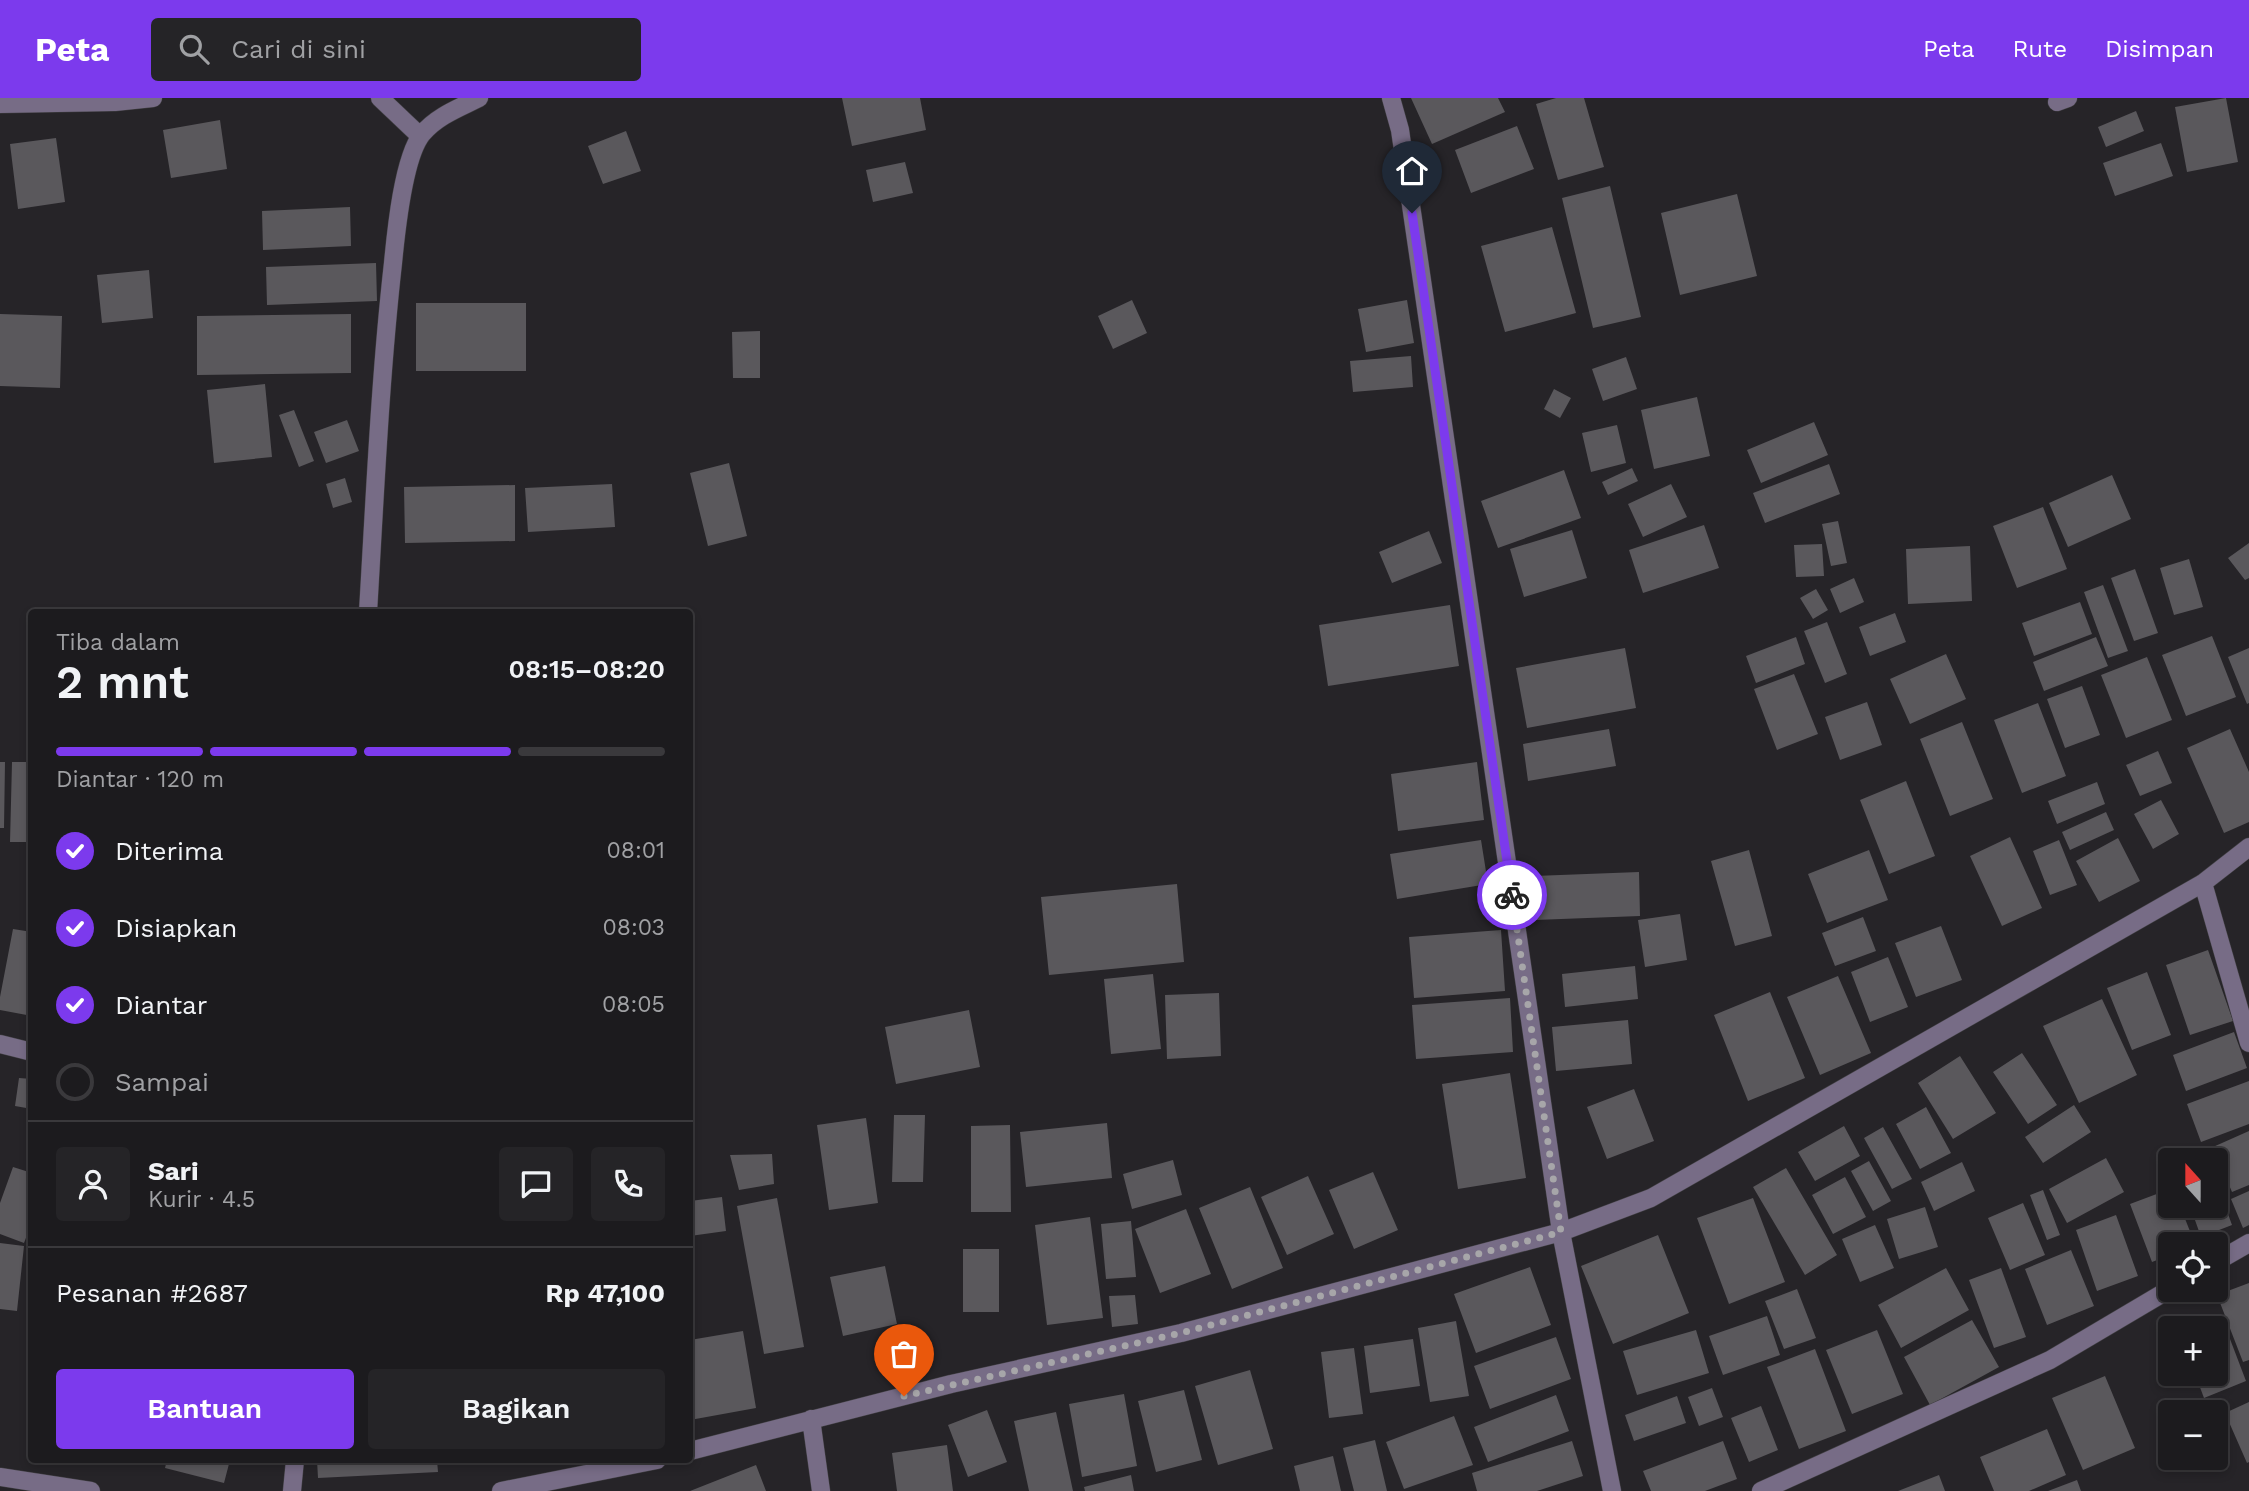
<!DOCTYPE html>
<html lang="id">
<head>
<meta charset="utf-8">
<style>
  body { margin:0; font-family:"Work Sans",sans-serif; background:#252427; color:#f1f3f6; height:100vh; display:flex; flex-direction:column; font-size:26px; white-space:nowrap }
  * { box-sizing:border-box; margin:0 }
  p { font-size:23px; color:#a0a1a4 }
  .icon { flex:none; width:38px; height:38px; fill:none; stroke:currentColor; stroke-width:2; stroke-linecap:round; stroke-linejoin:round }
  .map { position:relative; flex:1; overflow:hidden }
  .side { position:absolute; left:28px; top:511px; width:665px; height:854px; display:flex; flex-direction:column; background:#1c1b1e; border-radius:7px; box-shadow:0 4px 10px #0003,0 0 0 2px #3a393c }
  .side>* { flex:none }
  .needle { width:46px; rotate:339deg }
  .tools { position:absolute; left:2158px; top:1050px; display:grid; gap:14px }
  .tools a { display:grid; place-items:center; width:70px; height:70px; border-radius:7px; background:#1c1b1e; box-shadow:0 4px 10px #0003,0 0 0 2px #3a393c; font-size:35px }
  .pin { position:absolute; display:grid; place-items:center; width:60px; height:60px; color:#fff; margin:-72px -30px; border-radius:50% 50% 50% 0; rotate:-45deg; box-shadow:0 0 7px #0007 }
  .pin .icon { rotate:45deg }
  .courier { position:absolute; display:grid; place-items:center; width:70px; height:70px; margin:-35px; border:5px solid #7c3aed; border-radius:50%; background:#fff; color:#222; box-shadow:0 2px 9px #0007 }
  .summary em { font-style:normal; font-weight:600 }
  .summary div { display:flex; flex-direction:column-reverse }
  .summary { display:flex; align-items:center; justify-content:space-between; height:119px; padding:0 28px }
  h1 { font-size:46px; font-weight:600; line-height:52px }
  .bar { display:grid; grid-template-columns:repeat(4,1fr); gap:10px 7px; align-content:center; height:84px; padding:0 28px }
  .bar i { height:9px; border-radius:5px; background:#3a393c }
  .bar .on { background:#7c3aed }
  .bar p { grid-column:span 4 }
  .line { display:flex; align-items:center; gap:18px; padding:0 28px; border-top:2px solid #3a393c }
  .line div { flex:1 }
  .round { display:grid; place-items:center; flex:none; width:74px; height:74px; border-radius:7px; background:#252427 }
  ol { padding:0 28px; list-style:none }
  li { display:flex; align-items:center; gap:21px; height:77px }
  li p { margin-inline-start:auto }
  li .icon { padding:7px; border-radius:50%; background:#7c3aed; color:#fff; stroke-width:4 }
  li:last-child { color:#a0a1a4 }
  li i { width:38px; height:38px; border:4px solid #3a393c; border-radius:50% }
  .cta { display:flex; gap:14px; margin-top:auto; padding:14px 28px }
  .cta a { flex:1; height:80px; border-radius:7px; background:#7c3aed; color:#fff; font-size:28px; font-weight:600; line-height:80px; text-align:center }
  .cta a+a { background:#252427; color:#f1f3f6 }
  header { display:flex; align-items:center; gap:42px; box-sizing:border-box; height:98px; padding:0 35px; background:#7c3aed; color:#fff }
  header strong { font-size:33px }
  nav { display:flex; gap:38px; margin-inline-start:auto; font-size:24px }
  .search { width:490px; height:63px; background:#252427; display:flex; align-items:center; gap:18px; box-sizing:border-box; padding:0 24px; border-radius:7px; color:#a0a1a4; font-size:26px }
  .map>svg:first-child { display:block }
  .building { fill:#5a585c }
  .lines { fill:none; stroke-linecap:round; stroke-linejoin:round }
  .minor-casing { stroke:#424044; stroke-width:19 }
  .minor { stroke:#776c86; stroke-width:18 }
  .done { stroke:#a7a6a9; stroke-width:7; stroke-dasharray:0 12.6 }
  .route { stroke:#7c3aed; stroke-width:9 }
</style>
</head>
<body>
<header>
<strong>Peta</strong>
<div class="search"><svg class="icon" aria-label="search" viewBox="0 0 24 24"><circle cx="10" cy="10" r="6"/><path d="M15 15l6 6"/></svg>Cari di sini</div>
<nav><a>Peta</a><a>Rute</a><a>Disimpan</a></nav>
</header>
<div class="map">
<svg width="2249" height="1393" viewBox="0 0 2249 1393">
  <rect width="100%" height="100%" fill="#262428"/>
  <!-- building -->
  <path class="building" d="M842,0H920L926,32L852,48Z
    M1411,0H1498L1505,14L1432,46Z
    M1556,0H1584L1604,69L1558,82L1536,6Z
    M2226,0L2238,64L2187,74L2175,9Z
    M2136,13L2144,33L2106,49L2098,29Z
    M220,22L227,71L171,80L163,32Z
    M1517,28L1534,71L1471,95L1455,52Z
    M626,33L641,73L603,86L588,48Z
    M56,40L65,104L18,111L10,46Z
    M2161,45L2173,78L2115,98L2103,65Z
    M905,64L913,95L873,104L866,72Z
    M1610,88L1641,219L1593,230L1562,100Z
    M1737,96L1757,178L1680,197L1661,115Z
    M350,109L351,148L263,152L262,113Z
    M1552,129L1576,215L1505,234L1481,148Z
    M376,165L377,203L267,207L266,169Z
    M149,172L153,220L102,225L97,177Z
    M1132,202L1147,235L1113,251L1098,218Z
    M1407,202L1414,245L1366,254L1358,211Z
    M416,205H526V273H416Z
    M0,216L62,218L60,290L0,288Z
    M351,216V275L197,277V218Z
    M760,233V280H733L732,234Z
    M1411,258L1413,289L1353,294L1350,263Z
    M1626,259L1637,291L1603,303L1592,271Z
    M265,286L272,359L214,365L207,292Z
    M1554,291L1571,300L1560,320L1544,311Z
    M1697,299L1710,358L1654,371L1641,312Z
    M294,312L314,363L299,369L279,317Z
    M347,322L359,353L326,365L314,334Z
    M1814,324L1828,357L1761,385L1747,352Z
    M1617,327L1626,365L1591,374L1582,335Z
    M729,365L747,438L708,448L690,375Z
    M1829,366L1840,396L1765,425L1753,395Z
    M1632,370L1638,383L1608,397L1602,384Z
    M1564,372L1581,420L1498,450L1481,403Z
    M2112,377L2131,421L2068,449L2049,405Z
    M345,380L352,404L333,410L326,386Z
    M612,386L615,429L528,434L525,390Z
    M1671,386L1687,419L1643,439L1628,406Z
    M515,387V443L405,445L404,389Z
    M2043,409L2067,471L2017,490L1993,428Z
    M1838,423L1847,465L1831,468L1822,426Z
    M1704,427L1719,470L1643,495L1629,452Z
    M1572,432L1587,480L1524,499L1510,451Z
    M1429,433L1442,465L1392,485L1379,454Z
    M2249,445V480L2245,482L2228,460Z
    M1822,446L1824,478L1796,479L1794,447Z
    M1970,448L1972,503L1908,506L1906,451Z
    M2189,461L2203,509L2174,517L2160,470Z
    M2135,471L2158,535L2134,543L2111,480Z
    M1854,480L1864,504L1840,515L1830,491Z
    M2103,487L2128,553L2108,560L2084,494Z
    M1816,491L1828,512L1813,521L1800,500Z
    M2080,504L2092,536L2034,558L2022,525Z
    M1450,507L1459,568L1328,588L1319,527Z
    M1895,515L1906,544L1870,558L1859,529Z
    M1827,524L1847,576L1825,585L1804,533Z
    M2212,538L2236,599L2186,618L2162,557Z
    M1796,539L1805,566L1756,585L1746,558Z
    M2096,539L2108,568L2044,593L2033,564Z
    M1625,550L1636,610L1527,630L1516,570Z
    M2249,550V605L2247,606L2228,559Z
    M1946,556L1966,601L1910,626L1890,581Z
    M2147,559L2172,622L2126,640L2101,577Z
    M1794,576L1818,636L1777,652L1754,591Z
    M2082,588L2100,637L2065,650L2047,601Z
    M1867,604L1882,647L1840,662L1825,619Z
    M2038,605L2066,678L2022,695L1994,622Z
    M1962,624L1993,701L1950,718L1920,641Z
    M1609,631L1616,668L1528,683L1523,646Z
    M2230,631L2249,674V724L2224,735L2187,650Z
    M2158,653L2172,685L2140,698L2126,667Z
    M0,664H5L4,730H0Z
    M12,664H32V744H10Z
    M1477,664L1484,722L1398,733L1391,676Z
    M1906,683L1935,758L1889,776L1860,702Z
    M2097,684L2105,706L2057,726L2048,703Z
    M2161,702L2179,736L2153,751L2134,716Z
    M2106,714L2114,732L2070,752L2062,734Z
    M2010,739L2042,810L2002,828L1970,758Z
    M2118,740L2140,783L2099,804L2076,763Z
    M1481,742L1488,786L1397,801L1390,756Z
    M2059,742L2077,787L2050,797L2033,753Z
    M1749,752L1772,838L1735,848L1711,763Z
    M1869,752L1888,802L1827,825L1808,776Z
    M1639,774L1640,818L1535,822L1534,778Z
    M1177,786L1184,864L1049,877L1041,799Z
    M1680,816L1687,862L1645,869L1638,822Z
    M1863,819L1876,853L1835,868L1822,835Z
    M1941,828L1962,882L1916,899L1895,845Z
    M13,831L32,834V918L0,912V899Z
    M1501,832L1505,893L1414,900L1409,839Z
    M2208,852L2233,923L2190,937L2166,867Z
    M1888,859L1908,909L1870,924L1851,874Z
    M1635,868L1638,901L1565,909L1562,876Z
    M2147,874L2171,937L2132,952L2107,890Z
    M1153,876L1161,951L1111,956L1104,881Z
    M1838,878L1871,955L1820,977L1787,899Z
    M1770,894L1805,980L1748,1003L1714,917Z
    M1219,895L1221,958L1167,961L1165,897Z
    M1510,900L1513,954L1416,961L1412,907Z
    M2102,901L2137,977L2079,1005L2043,928Z
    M969,912L980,969L896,986L885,929Z
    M1628,922L1632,966L1556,973L1552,929Z
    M2234,934L2247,970L2186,993L2173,957Z
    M2022,955L2057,1007L2028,1026L1993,974Z
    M1960,958L1996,1015L1953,1041L1918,985Z
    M1510,975L1526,1080L1458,1091L1442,986Z
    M19,980L32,981V1011L15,1008Z
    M2249,983V1026L2201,1044L2187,1006Z
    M1634,991L1654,1043L1607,1061L1587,1009Z
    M2074,1007L2091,1034L2043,1065L2025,1039Z
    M1926,1009L1951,1055L1920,1071L1896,1026Z
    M894,1017H925L923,1084H892Z
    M866,1020L878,1105L829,1112L817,1027Z
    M1107,1025L1112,1080L1026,1089L1020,1034Z
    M1010,1027L1011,1114H971V1028Z
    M1844,1028L1860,1058L1815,1083L1798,1054Z
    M1883,1029L1912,1081L1892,1091L1864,1040Z
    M2249,1033V1087L2232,1094L2213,1049Z
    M772,1056L774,1086L739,1092L730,1057Z
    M2106,1060L2124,1094L2067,1125L2049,1091Z
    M1173,1062L1182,1097L1132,1111L1123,1076Z
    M1869,1063L1891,1103L1873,1113L1851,1073Z
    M1962,1064L1975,1093L1934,1113L1921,1084Z
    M13,1069L32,1075V1124L24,1145L0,1136V1105Z
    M1786,1070L1837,1157L1805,1177L1753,1089Z
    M1373,1074L1398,1132L1354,1151L1329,1092Z
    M1308,1078L1334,1136L1287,1157L1261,1099Z
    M1845,1079L1866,1119L1833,1136L1812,1097Z
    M2216,1083L2232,1127L2201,1139L2190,1108H2216Z
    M1250,1089L1283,1170L1232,1191L1199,1110Z
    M2170,1091V1108H2180L2195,1146H2170V1157L2152,1164L2130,1106Z
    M2043,1092L2060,1137L2047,1142L2030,1097Z
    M2249,1093V1127L2243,1130L2231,1101Z
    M722,1099L726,1133L690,1138V1103Z
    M777,1100L804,1249L764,1256L737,1108Z
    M1753,1100L1785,1184L1729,1206L1697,1120Z
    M2023,1105L2045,1157L2010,1172L1988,1120Z
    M1925,1109L1938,1149L1899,1161L1887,1121Z
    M1186,1111L1211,1176L1160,1195L1135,1131Z
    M2116,1117L2138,1178L2097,1193L2076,1132Z
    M1090,1119L1103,1220L1047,1227L1035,1127Z
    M1131,1123L1136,1179L1106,1181L1101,1126Z
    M1875,1127L1894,1170L1860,1184L1842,1141Z
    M1658,1137L1689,1215L1613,1246L1581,1168Z
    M0,1145L24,1148L17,1213L0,1211Z
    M963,1151H999V1214H963Z
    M2071,1152L2094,1208L2047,1227L2025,1171Z
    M885,1168L897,1226L843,1238L830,1179Z
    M1530,1169L1551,1227L1476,1255L1454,1196Z
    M1946,1170L1969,1212L1901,1250L1878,1207Z
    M2001,1170L2026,1239L1994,1250L1969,1182Z
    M2249,1185V1262L2243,1264L2217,1197Z
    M1797,1191L1816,1240L1784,1251L1765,1203Z
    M1135,1197L1138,1226L1112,1229L1109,1198Z
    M1767,1218L1780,1257L1723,1277L1709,1238Z
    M2222,1220L2246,1283L2204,1300L2195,1276H2216V1230H2195Z
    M1972,1222L1999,1269L1930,1307L1904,1259Z
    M1456,1223L1469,1298L1430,1304L1418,1230Z
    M1696,1232L1709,1275L1637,1297L1623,1253Z
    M1877,1232L1903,1296L1852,1316L1826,1252Z
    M743,1233L756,1310L690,1322V1242Z
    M1556,1239L1571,1281L1490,1311L1474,1268Z
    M1413,1241L1420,1288L1370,1295L1364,1248Z
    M1354,1250L1363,1316L1329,1320L1321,1254Z
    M1815,1251L1846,1333L1799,1351L1767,1269Z
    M1250,1272L1273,1351L1218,1367L1195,1288Z
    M2105,1278L2135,1350L2083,1372L2052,1300Z
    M1712,1290L1723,1319L1699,1328L1688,1299Z
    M1184,1292L1202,1362L1156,1374L1138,1303Z
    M1124,1296L1137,1368L1082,1379L1069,1306Z
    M1556,1297L1569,1333L1488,1364L1474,1329Z
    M1677,1298L1686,1325L1634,1343L1625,1317Z
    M2249,1304V1364L2247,1365L2225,1315Z
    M1761,1308L1778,1352L1749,1364L1731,1320Z
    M987,1312L1007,1364L968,1379L948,1327Z
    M1056,1314L1073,1393H1029L1014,1323Z
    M1454,1318L1473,1367L1404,1391L1386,1344Z
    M2047,1331L2066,1377L2029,1393H1994L1980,1359Z
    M1375,1342L1387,1393H1354L1343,1350Z
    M1572,1343L1583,1378L1537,1393H1477L1472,1375Z
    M1723,1343L1737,1381L1705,1393H1651L1643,1373Z
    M947,1347L953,1393H897L892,1355Z
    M1333,1358L1341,1393H1300L1294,1368Z
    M167,1362H230L224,1385L165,1370Z
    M317,1362H437L438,1374L318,1380Z
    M756,1367L766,1393H690Z
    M1131,1377L1134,1393H1085L1084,1389Z
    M1939,1377L1945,1393H1898Z
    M2077,1382L2081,1393H2048Z"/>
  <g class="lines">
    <defs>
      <path id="minor" d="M380,0L420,38
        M1391,0L1400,32L1561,1134L1612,1393
        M2057,4L2068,0
        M0,6L115,4L153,0
        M368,514C375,398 380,281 393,165C396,134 403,60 422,36C437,18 459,10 479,0
        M2203,785L2249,945
        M0,946L32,954
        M2216,1164L2249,1145
        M811,1321L821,1393
        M690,1353L951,1286L1181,1235L1561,1134L1651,1100L2203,785L2249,749
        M0,1379L91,1393
        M292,1393L295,1362
        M501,1393L657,1362
        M1761,1393L2050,1262L2170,1191"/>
    </defs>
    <!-- minor casing -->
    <use href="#minor" class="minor-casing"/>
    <!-- minor -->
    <use href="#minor" class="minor"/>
  </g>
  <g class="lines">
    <!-- done -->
    <path class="done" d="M904,1298L1181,1235L1561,1134L1512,797"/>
    <!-- route -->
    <path class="route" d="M1412,115L1512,797"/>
  </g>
</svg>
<div class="tools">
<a><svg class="needle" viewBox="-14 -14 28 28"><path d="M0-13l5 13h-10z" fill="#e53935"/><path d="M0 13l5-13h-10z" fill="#a0a1a4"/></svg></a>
<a><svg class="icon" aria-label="locate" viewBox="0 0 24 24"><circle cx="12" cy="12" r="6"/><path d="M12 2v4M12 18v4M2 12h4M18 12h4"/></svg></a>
<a>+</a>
<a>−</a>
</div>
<div class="pin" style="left:904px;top:1298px;background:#ea580c"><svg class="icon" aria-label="bag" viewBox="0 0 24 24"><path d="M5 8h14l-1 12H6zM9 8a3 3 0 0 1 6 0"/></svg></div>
<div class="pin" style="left:1412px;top:115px;background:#1f2937"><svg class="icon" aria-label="home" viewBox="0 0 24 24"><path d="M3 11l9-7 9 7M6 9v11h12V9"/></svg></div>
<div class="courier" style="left:1512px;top:797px"><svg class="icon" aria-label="bike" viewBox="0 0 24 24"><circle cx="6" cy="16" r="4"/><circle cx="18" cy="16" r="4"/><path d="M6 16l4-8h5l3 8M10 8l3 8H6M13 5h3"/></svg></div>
<section class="side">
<div class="summary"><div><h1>2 mnt</h1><p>Tiba dalam</p></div><em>08:15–08:20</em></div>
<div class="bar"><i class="on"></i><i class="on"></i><i class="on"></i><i></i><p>Diantar · 120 m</p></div>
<ol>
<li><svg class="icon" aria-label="check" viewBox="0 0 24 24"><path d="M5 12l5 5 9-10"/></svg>Diterima<p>08:01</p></li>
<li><svg class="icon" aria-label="check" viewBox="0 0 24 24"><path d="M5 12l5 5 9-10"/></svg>Disiapkan<p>08:03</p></li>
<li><svg class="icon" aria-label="check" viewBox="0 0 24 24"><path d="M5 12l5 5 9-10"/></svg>Diantar<p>08:05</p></li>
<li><i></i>Sampai</li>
</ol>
<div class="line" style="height:126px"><a class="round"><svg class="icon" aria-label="person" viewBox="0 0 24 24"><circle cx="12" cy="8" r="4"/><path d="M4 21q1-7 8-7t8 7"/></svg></a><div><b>Sari</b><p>Kurir · 4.5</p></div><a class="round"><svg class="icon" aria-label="chat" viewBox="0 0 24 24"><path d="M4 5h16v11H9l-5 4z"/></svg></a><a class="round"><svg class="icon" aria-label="phone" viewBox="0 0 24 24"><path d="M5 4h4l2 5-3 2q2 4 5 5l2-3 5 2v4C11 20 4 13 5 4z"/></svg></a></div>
<div class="line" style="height:91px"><div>Pesanan #2687</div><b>Rp 47,100</b></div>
<div class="cta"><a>Bantuan</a><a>Bagikan</a></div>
</section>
</div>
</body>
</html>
